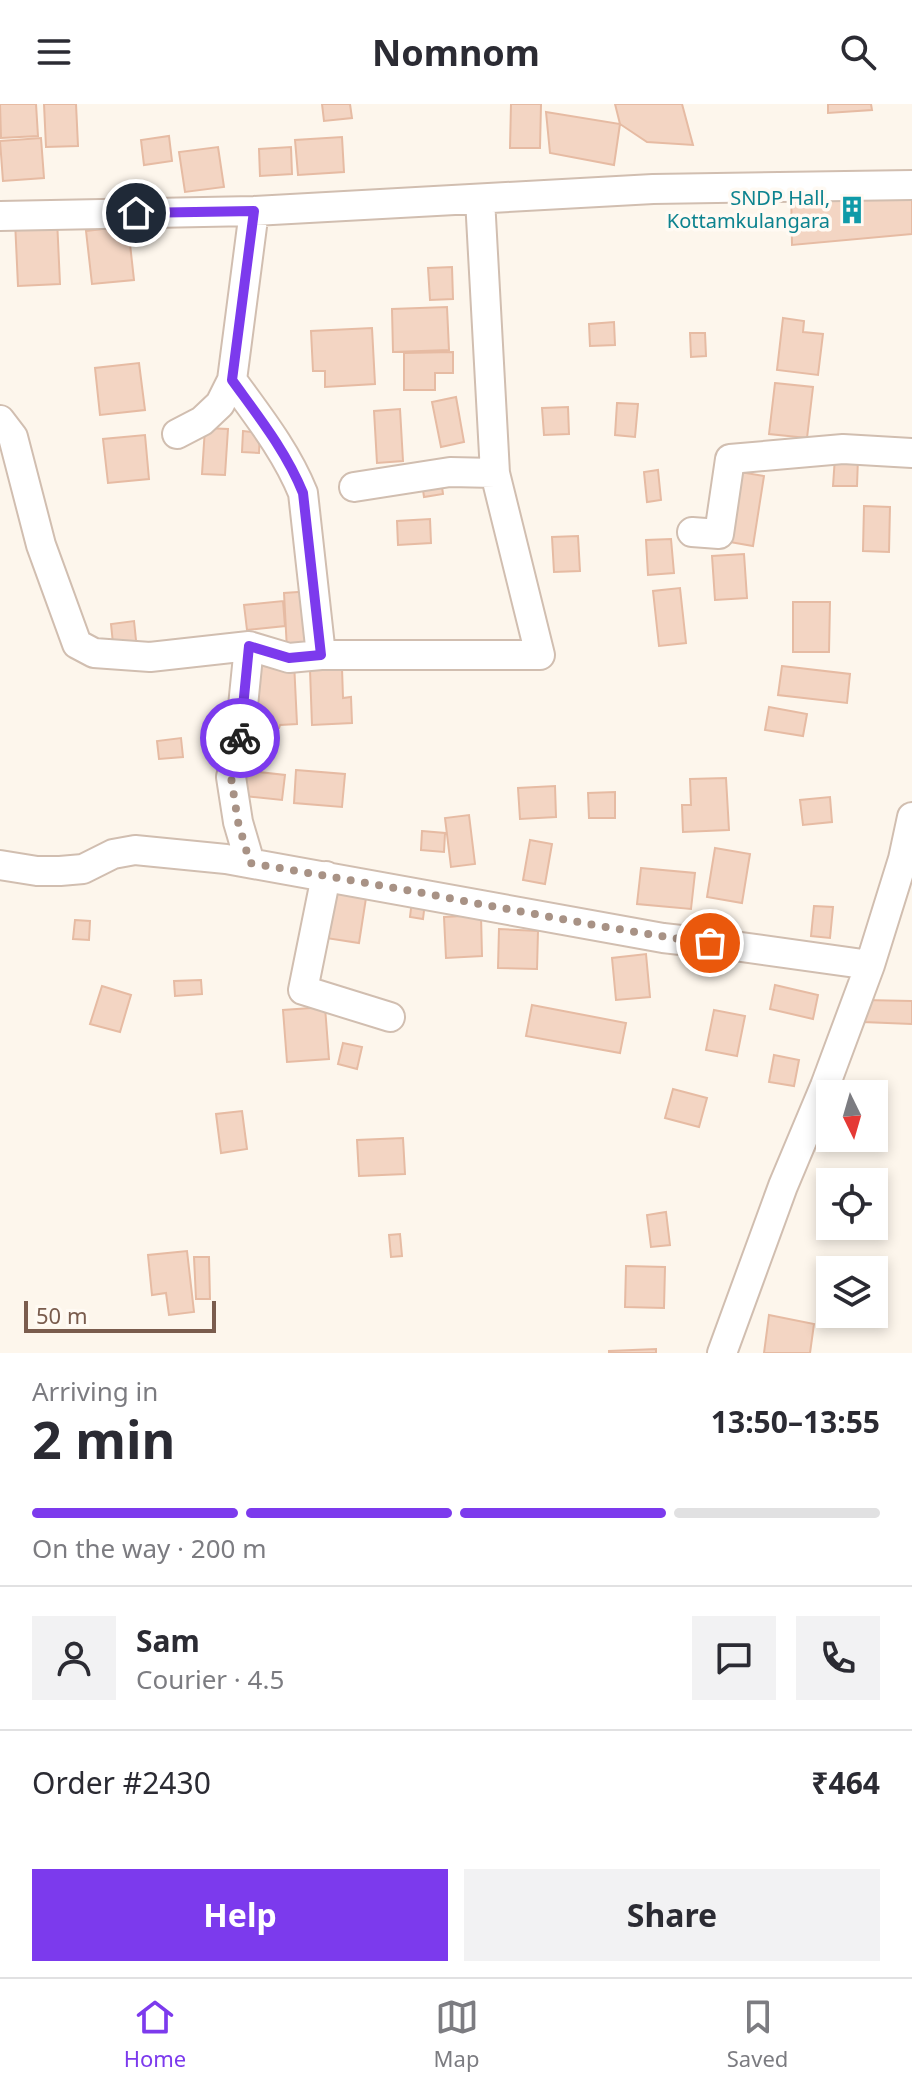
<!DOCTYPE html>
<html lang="en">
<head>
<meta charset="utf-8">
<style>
  body { margin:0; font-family:"Noto Sans",sans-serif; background:#f2f2f3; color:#2b2b33; height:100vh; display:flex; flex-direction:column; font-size:30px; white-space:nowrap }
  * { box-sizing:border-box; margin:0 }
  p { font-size:26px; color:#7c7c81 }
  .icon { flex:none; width:44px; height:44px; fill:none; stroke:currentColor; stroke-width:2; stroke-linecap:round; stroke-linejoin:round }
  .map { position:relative; height:1249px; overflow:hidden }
  .drawer { display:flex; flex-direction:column; background:#fff; flex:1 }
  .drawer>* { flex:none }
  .needle { width:52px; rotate:175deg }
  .buttons { position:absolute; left:816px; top:976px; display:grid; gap:16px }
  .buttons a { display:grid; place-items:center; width:72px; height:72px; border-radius:0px; background:#fff; box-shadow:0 4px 12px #0003; font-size:40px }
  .scale { position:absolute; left:24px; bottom:20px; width:192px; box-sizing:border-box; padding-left:8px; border:4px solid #7a5c4d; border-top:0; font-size:22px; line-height:28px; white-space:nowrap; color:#7a5c4d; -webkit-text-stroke:6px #fffaf3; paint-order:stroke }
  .pin { position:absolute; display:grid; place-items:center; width:68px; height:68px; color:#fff; margin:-34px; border:4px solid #fff; border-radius:50%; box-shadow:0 2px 8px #0007 }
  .courier { position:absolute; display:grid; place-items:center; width:80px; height:80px; margin:-40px; border:6px solid #7c3aed; border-radius:50%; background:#fff; color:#222; box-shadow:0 2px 10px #0007 }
  .headline em { font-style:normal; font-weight:700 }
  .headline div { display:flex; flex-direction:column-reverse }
  .headline { display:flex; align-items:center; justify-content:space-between; height:136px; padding:0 32px }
  h1 { font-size:52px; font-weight:700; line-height:60px }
  .bar { display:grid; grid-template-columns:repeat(4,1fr); gap:12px 8px; align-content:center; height:96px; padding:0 32px }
  .bar i { height:10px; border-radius:6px; background:#e1e1e2 }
  .bar .on { background:#7c3aed }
  .bar p { grid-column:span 4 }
  .line { display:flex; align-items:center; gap:20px; padding:0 32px; border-top:2px solid #e1e1e2 }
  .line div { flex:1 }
  .round { display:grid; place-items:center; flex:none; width:84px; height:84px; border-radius:0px; background:#f2f2f3 }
  .primary-button { display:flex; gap:16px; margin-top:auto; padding:16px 32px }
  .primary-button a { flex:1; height:92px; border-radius:0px; background:#7c3aed; color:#fff; font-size:32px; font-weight:700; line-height:92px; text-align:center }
  .primary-button a+a { background:#f2f2f3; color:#2b2b33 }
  header { display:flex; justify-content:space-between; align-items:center; height:104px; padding:0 32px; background:#fff; font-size:36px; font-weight:700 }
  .menu { display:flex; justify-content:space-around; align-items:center; height:112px; border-top:2px solid #e1e1e2; background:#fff; font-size:22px; color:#7c7c81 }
  .menu a { display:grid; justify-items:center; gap:4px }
  .menu .on { color:#7c3aed }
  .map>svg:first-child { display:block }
  .building { fill:#f3d5c3; stroke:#e6bba3; stroke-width:2 }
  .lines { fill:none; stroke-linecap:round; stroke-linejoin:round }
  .minor-casing { stroke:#d1beb0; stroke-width:32 }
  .minor { stroke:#fff; stroke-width:28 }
  .done { stroke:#a89285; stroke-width:8; stroke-dasharray:0 14.4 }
  .route { stroke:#7c3aed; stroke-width:10 }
  .labels { text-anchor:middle; stroke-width:7; stroke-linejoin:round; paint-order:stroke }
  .culture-label { font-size:20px; fill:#0d838f; stroke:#fffaf3; text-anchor:end }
</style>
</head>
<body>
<header><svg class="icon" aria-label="menu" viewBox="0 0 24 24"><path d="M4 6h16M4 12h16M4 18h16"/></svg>Nomnom<svg class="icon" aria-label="search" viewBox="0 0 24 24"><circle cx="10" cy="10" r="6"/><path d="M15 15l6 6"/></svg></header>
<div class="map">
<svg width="912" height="1249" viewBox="0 0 912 1249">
  <rect width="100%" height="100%" fill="#fdf6ec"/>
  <!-- building -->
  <path class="building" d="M0,0H36L38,32L1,34Z
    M44,0H76L78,42L46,43Z
    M322,0H350L352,14L324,17Z
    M511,0H541L540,44H510Z
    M615,0H682L693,41L647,38L620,20Z
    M828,0H871L872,6L828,9Z
    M546,8L620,20L614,61L550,49Z
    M169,32L172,57L144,61L141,36Z
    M342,33L344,68L298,71L295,36Z
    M41,34L44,74L3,77L0,37Z
    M218,43L224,83L185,88L179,48Z
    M291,43L292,70L260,72L259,45Z
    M912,81V130L792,141L791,83Z
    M57,115L60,180L18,182L15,117Z
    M128,122L134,176L92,180L86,127Z
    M452,163L453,195L430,196L428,164Z
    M447,203L449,246L393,248L392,205Z
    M783,214L804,217L803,228L823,230L818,271L777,266Z
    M614,218L615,241L590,242L589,220Z
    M372,224L375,280L325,283V267H313L311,227Z
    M690,229H705L706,252L691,253Z
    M453,248V269H435V286H404V249Z
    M139,259L145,306L100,311L95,264Z
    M775,279L813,283L807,334L769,330Z
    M456,293L464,338L441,343L432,298Z
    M617,299L638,300L635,333L615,331Z
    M568,303L569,330L544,331L542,304Z
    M400,305L403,357L377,359L374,307Z
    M205,324L228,325L225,371L202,370Z
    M243,327L260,329L259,349L242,348Z
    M145,331L149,375L108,379L103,335Z
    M835,353L858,354L857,382H833Z
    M658,366L661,396L647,398L644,368Z
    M734,367L764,372L753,442L724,437Z
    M441,376L443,390L424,393L422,379Z
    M864,402L890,403L889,448L863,447Z
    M430,415L431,439L398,441L397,417Z
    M578,432L580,467L554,468L552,433Z
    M671,435L674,469L648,471L646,436Z
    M744,450L747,494L715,496L712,452Z
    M680,484L686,539L659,542L653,487Z
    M312,487L315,545L287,546L284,489Z
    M283,497L285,522L247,526L244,501Z
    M793,498H830L829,548H793Z
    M134,517L137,546L114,549L111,520Z
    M294,558L297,620L280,621L279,624L259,625L256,560Z
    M782,562L850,570L847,599L778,591Z
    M342,564L343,594L351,593L352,619L312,621L310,566Z
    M769,603L807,610L803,632L765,626Z
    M181,634L183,653L159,655L157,637Z
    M239,654L260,656L259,668L285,671L282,696L235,691Z
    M296,666L345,670L342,703L294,699Z
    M726,674L729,726L683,728L682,701H691L690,675Z
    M555,682L556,713L520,715L518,684Z
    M615,688V714H589L588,689Z
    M830,693L832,718L803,721L800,696Z
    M469,711L475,760L451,763L445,714Z
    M422,727L445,729L444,748L421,746Z
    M530,736L552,740L545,780L523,776Z
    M715,744L750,750L742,799L707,793Z
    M641,764L695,769L691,805L637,800Z
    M334,788L366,794L359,839L326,834Z
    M413,788L426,790L423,815L410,813Z
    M814,802L833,803L830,834L811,832Z
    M481,811L482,852L446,854L444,813Z
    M75,816L90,817L89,836L73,835Z
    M499,825L538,827L537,865L498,864Z
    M646,850L650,893L616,896L612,854Z
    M201,876L202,890L175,892L174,877Z
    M775,881L818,891L813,915L770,905Z
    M102,882L131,891L120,928L90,920Z
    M864,896L912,897V920L863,918Z
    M532,901L626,919L620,949L526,932Z
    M325,903L329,955L287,958L283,906Z
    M714,906L745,912L737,952L706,946Z
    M343,939L362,943L357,965L338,960Z
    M774,951L799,956L794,982L769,978Z
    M673,985L707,994L699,1023L665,1014Z
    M242,1007L247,1045L221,1049L216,1010Z
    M403,1034L405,1070L359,1072L357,1036Z
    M666,1108L670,1141L651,1143L647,1111Z
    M400,1130L402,1152L391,1153L389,1131Z
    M187,1147L194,1208L169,1211L166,1189L152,1191L148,1151Z
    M194,1153H209L210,1195H196Z
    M626,1162L665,1163L664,1204L625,1203Z
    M769,1211L814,1220L810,1249H764Z
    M656,1245V1249H609V1247Z"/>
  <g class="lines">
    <defs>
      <path id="minor" d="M0,112L254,107L653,85L912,81
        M232,276C258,312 286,347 303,389L321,551
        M0,316L13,333L41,441L77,540L94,549L150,553L249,542L239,642L231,673L238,718L250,759
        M177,330L202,317L220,300L232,276L254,107
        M354,383L450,368L495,369
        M692,428L719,430L730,355L843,345L912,349
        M249,542L289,554L321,551H540L495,369L480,95
        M0,761L37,767H60L83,765L113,750L135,746L226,755L663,834L734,842L870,861
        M326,772L303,886L390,913
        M722,1249L783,1082L825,982L870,861L903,755L912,713"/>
    </defs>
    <!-- minor casing -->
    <use href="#minor" class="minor-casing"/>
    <!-- minor -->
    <use href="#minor" class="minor"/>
  </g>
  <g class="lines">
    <!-- done -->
    <path class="done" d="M240,634L231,673L238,718L250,759C325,772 400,784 474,799C553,813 631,829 710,839"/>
    <!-- route -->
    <path class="route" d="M136,109L254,107L232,276C258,312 286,347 303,389L321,551L289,554L249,542L240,634"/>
  </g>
  <!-- icons -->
  <defs>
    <symbol id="building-bare" viewBox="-9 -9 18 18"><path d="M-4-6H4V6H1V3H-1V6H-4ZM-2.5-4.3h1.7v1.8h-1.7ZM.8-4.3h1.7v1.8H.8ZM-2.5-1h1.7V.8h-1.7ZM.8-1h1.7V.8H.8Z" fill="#0f9aa8" stroke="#fffaf3" stroke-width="2.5" paint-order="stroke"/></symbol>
  </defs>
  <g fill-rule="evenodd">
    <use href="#building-bare" x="832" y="86" width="40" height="40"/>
  </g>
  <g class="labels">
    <!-- culture labels -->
    <g class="culture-label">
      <text x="830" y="101">SNDP Hall,<tspan x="830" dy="23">Kottamkulangara</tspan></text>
    </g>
  </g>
</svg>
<div class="buttons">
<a><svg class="needle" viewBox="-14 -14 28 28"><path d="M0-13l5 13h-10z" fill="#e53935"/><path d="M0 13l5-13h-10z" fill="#7c7c81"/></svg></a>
<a><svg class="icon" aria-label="locate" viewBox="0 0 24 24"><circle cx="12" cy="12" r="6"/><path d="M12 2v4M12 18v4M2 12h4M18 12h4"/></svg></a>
<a><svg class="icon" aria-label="layers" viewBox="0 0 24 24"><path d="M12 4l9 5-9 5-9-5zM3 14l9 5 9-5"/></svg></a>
</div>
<div class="scale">50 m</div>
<div class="pin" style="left:710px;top:839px;background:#ea580c"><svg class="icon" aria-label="bag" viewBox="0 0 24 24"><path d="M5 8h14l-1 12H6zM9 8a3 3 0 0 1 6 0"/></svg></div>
<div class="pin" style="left:136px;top:109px;background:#1f2937"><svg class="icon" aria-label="home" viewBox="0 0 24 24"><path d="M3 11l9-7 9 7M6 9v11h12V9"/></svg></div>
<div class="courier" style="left:240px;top:634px"><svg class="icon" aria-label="bike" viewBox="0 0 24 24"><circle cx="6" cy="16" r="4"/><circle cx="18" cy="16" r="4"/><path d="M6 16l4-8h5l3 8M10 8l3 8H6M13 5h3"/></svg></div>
</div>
<section class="drawer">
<div class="headline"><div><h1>2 min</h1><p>Arriving in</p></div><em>13:50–13:55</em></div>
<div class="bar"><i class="on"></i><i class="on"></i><i class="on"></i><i></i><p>On the way · 200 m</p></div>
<div class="line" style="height:144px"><a class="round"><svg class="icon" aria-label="person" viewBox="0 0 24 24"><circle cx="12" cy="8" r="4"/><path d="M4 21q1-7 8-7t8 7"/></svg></a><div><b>Sam</b><p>Courier · 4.5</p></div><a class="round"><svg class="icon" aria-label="chat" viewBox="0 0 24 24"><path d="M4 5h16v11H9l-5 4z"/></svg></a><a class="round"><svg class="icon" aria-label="phone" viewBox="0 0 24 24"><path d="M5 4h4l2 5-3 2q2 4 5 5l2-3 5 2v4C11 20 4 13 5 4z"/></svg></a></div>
<div class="line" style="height:104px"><div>Order #2430</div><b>₹464</b></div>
<div class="primary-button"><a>Help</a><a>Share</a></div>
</section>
<nav class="menu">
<a class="on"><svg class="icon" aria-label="home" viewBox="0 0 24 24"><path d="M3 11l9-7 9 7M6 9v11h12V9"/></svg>Home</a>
<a><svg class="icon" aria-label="map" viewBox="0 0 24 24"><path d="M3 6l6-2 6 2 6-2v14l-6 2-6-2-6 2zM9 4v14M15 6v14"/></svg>Map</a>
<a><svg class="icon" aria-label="saved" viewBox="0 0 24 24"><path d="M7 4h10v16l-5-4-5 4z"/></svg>Saved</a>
</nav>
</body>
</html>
